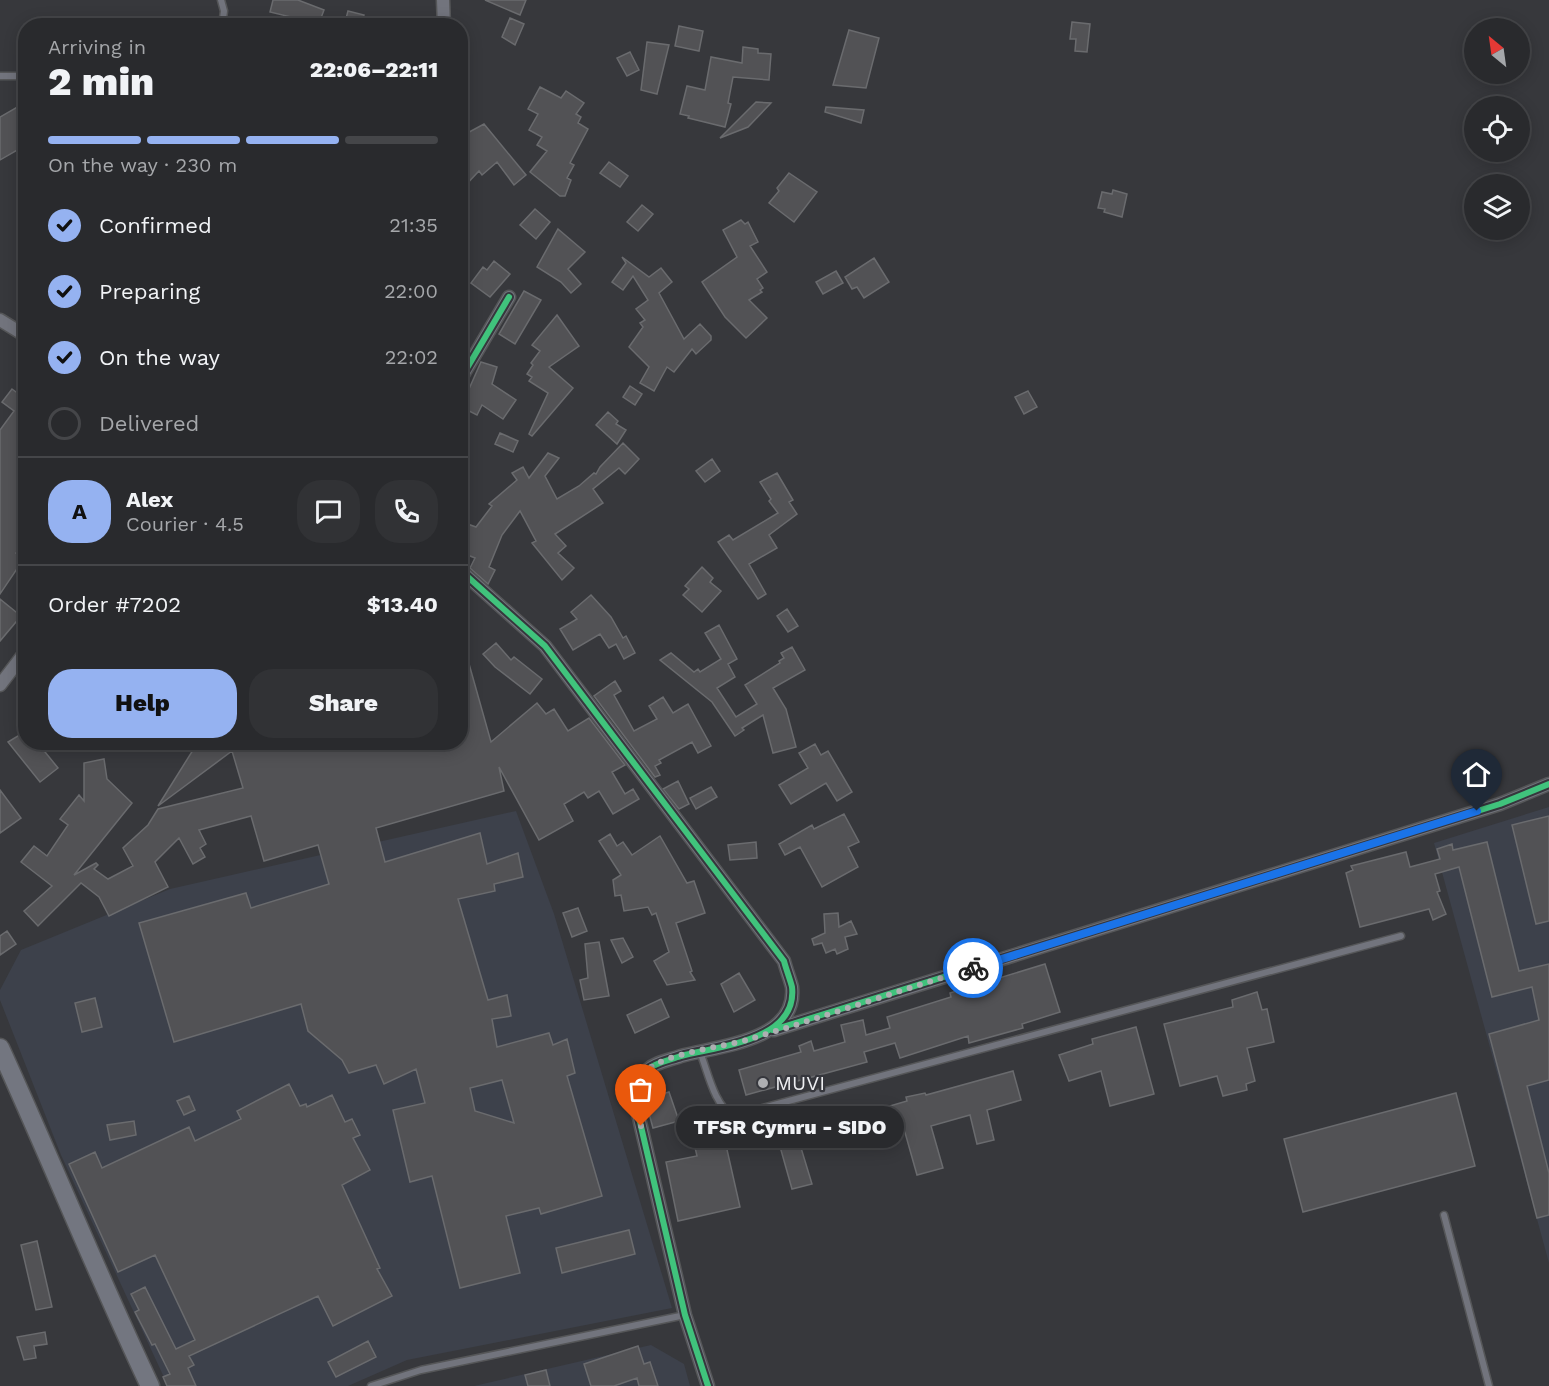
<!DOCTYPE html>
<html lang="en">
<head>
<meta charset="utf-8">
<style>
  body { margin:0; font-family:"Work Sans",sans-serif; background:#313235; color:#f1f3f6; height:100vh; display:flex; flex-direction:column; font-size:22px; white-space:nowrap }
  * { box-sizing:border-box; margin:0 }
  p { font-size:20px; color:#a5a7aa }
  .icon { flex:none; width:33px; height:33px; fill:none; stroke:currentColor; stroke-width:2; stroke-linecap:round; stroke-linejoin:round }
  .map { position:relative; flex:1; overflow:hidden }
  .sheet { position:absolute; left:18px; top:18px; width:450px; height:732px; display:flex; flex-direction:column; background:#292a2d; border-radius:24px; box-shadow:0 3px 15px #0003,0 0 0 2px #454649 }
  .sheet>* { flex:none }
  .needle { width:39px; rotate:331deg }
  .controls { position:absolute; left:1464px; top:18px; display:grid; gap:12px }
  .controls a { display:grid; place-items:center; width:66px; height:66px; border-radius:50%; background:#292a2d; box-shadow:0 3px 15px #0003,0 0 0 2px #454649; font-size:30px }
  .pin { position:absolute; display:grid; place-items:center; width:51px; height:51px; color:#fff; margin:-62px -26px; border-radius:50% 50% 50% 0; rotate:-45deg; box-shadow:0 0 6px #0007 }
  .pin .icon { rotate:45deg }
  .courier { position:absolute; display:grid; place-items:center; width:60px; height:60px; margin:-30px; border:4px solid #1a73e8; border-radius:50%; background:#fff; color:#222; box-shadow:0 2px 8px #0007 }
  .bubble { position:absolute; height:42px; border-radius:21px; background:#292a2d; box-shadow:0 3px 15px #0003,0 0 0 2px #454649; font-size:20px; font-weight:800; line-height:42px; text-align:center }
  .head em { font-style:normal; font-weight:800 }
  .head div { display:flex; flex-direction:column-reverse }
  .head { display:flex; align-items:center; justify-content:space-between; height:102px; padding:0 30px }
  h1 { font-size:39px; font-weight:800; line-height:45px }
  .bar { display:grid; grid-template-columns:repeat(4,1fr); gap:9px 6px; align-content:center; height:72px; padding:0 30px }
  .bar i { height:8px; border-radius:4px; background:#454649 }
  .bar .current { background:#95b2f1 }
  .bar p { grid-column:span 4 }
  .line { display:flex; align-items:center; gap:15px; padding:0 30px; border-top:2px solid #454649 }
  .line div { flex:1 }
  .round { display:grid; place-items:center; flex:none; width:63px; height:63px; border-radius:24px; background:#313235 }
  ol { padding:0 30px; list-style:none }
  li { display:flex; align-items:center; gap:18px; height:66px }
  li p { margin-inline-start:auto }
  li .icon { padding:6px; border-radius:50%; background:#95b2f1; color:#111; stroke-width:4 }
  li:last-child { color:#a5a7aa }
  li i { width:33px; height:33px; border:3px solid #454649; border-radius:50% }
  .action { display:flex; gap:12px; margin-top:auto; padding:12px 30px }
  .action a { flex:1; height:69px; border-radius:24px; background:#95b2f1; color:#111; font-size:24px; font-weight:800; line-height:69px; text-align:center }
  .action a+a { background:#313235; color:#f1f3f6 }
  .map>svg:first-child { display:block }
  .built { fill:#3d414b }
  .building { fill:#525255; stroke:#6a6b6e; stroke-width:1.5; fill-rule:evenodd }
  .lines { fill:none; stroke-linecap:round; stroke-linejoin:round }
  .service-casing { stroke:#555658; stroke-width:9 }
  .minor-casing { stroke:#555658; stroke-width:15 }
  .secondary-casing { stroke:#555658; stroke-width:21 }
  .service { stroke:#72747d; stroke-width:6 }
  .minor { stroke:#72747d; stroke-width:12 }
  .secondary { stroke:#737680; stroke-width:18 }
  .cycleway-casing { stroke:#36373d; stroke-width:10 }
  .cycleway { stroke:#40c37c; stroke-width:6 }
  .done { stroke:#aeafb2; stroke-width:6; stroke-dasharray:0 10.8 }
  .route { stroke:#1a73e8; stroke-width:8 }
  .poi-dot { fill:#aeafb2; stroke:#36373d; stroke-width:2 }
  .labels { text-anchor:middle; stroke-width:4.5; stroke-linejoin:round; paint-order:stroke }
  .poi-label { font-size:20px; fill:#eeeff2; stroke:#36373d; text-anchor:start }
</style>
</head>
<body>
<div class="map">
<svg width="1549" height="1386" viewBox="0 0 1549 1386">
  <rect width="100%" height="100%" fill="#37383c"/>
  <!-- built -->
  <path class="built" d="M1549,807V1263L1434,843Z
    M516,811L554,914L672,1308L407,1360L348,1386H168L61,1155L0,1000V990L21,950L170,889Z
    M651,1345L684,1364L690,1386H474Z"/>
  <!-- building -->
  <path class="building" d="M273,0H298L324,10L318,26H296L289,23L291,17L270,12Z
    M485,0H526L520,15Z
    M348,11L364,15L361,26H344Z
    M510,18L524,24L515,45L502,37Z
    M1072,22L1090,24L1087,52L1075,51L1076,39H1070Z
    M679,26L703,31L699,51L675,46Z
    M849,30L879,38L866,88L833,85Z
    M647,42L669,45L657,94L641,90Z
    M743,47L758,49V53L771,54L769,80L733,77L728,103L731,104L725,127L688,118L689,116L680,114L687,86L705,90L711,57L742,63Z
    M630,52L639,70L627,76L617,58Z
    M540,87L561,98L566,91L584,103L576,114L581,117L578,123L588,129L570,163L574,165L567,178L571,180L565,196H560L530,172L547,151L537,145L542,137L529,130L538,114L528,109Z
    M26,102V145L0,160V117Z
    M756,102L771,103L748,127L720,138Z
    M826,107L864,110L861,123L825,112Z
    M484,124L526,175L514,185L497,162L482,175L479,171L460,191V137Z
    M609,162L628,176L620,187L600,173Z
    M789,173L817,192L794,222L769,203L779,191L777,188Z
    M1113,190L1127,194L1122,217L1104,212L1105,209L1098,208L1102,192L1112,194Z
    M642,205L653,214L638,231L627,222Z
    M535,209L550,222L536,239L520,225Z
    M741,220L745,224L748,222L758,242L750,246L767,272L757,279L763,288L760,290L762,292L749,300L767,318L746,338L725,317L702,282L737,257L723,230Z
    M558,229L585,252L568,269L581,284L571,293L561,282L537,267Z
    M622,257L649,277L661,268L672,282L659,293L684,339L700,324L711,336V340L696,354L692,349L674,372L667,367L654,391L640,383L649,367L629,347L643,327L640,323L645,320L636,309L648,300L633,276L623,290L612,282L626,263Z
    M874,258L889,282L864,298L857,287L852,289L845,277Z
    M494,261L510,274L490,297L471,283L483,267L487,270Z
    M836,271L843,283L823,294L816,282Z
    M524,291L541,300L515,344L499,334Z
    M557,315L579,346L549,367L573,388L532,436L529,434L548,393L529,381L532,377L527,374L533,365L531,363L540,351L532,345Z
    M481,362L497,367L492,384L516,400L503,419L482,405L477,415L461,407Z
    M630,386L642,394L635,405L623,397Z
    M12,389L23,397L26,394V530L20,541L23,544L16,553L20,556L17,560L21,563L0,594V430L14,411L2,402Z
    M1028,391L1037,407L1024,414L1015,397Z
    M608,412L618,421L616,424L626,430L617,444L596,425Z
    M500,433L518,441L513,452L495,444Z
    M623,443L639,459L625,474L619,468L593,489L603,503L555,534L566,546L558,553L574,568L562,580L532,543L536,541L520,511L502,535L489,567L495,570L488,584L470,568L475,558L465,554L467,547L460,545L465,523L476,527L492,506L489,504L517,480L512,473L523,467L529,478L548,453L559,458L545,476L557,499L579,486L594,473L596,474L600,467Z
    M712,459L720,471L705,482L696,471Z
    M777,473L793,500L789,502L797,514L769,535L777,548L749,564L766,594L758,599L718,542L729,535L733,540L778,513L769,501L771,499L760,482Z
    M702,567L713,578L710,582L721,591L702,612L683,595L689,589L685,586Z
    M591,595L611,617L623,638L626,636L635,653L624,659L616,644L609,648L600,634L573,650L560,629L577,619L571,612Z
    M0,599L21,616L0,641Z
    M787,609L798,626L788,632L777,616Z
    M719,625L737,659L728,664L735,677L717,688L736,717L757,704L745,685L780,663L779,661L784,658L781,653L792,647L805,670L773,688L786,709L796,747L773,753L763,715L742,728L744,730L735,736L712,702L660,660L671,653L694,672L698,669L700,672L721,659L705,633Z
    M496,643L511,660L514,657L542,679L530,694L495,667L483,654Z
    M464,646L491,742L537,703L546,714L554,709L568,731L589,718L625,765L612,772L625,794L633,789L639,799L613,814L599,791L588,798L584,792L564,804L573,821L539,840L499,767L504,791L376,828L385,862L480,833L487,864L518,853L523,877L494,884L495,891L458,899L488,1000L507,995L511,1016L492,1019L497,1047L549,1033L553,1045L567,1039L575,1073L567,1076L602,1196L541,1214L539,1208L506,1216L520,1273L460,1288L432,1176L410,1182L393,1110L425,1103L416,1069L384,1084L376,1065L349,1073L342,1060L308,1031L301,1004L174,1042L139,923L246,893L251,908L329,884L318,845L264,861L251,816L199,830L206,844L200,848L205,857L193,864L179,838L155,862L168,887L109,916L99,897L81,883L38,926L24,911L52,886L21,862L34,846L47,856L68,825L60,819L79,795L84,801V763L104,759L107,779L132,803L74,875L96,863L98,865L94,869L108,879L133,866L123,848L148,825L158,809L243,788L232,751L158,806L198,742H460V647ZM502,1080L514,1123L475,1111L470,1088Z
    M615,681L621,691L614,695L634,731L657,719L649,706L663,697L673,713L688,704L711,746L698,753L692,742L659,760L661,763L655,766L660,775L655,777L594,696Z
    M26,731V742H37L58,768L40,782L8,742Z
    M815,744L821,755L828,751L852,792L837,801L826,783L791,804L779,785L808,768L799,753Z
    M678,781L689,804L679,809L663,789Z
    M711,787L717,797L696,809L690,798Z
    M0,790L21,818L0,833Z
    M844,814L859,842L848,847L858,867L822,887L800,847L785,855L779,844L812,825L814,829Z
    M1549,816V921L1536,924L1512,825Z
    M610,834L617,846L623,842L632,855L660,836L687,883L694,881L705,913L676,923L692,971L690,972L695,980L667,985L654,961L669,952L656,913L652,915L648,907L624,911L621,895L615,896L613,880L621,875L599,841Z
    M756,842L757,858L730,860L728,845Z
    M1487,842L1519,971L1549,964V1080L1527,1086L1549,1173V1215L1537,1218L1489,1034L1539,1020L1532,987L1492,997L1459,867L1435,874L1440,891L1437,892L1446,914L1433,920L1429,909L1360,927L1346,873L1353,870L1351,866L1406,852L1410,867L1440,859L1437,849L1452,844L1453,850Z
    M578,908L587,931L572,937L563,913Z
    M838,913L839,927L851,921L857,934L845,937L848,949L837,954L835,949L826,953L822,943L814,945L812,939L825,933L824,914Z
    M7,931L16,944L0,955V936Z
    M623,938L633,957L622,963L611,940Z
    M599,942L609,996L584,1000L580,980L588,978L585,944Z
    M1045,964L1060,1012L1022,1024L1023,1028L969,1043L968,1036L900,1058L895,1043L864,1052L867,1062L746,1095L739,1070L801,1052L799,1046L811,1041L814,1051L845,1042L841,1025L863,1020L866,1035L890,1028L887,1017L951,997L950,993Z
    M739,973L755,1000L734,1012L721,984Z
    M1257,992L1262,1010L1267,1009L1274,1042L1247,1048L1255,1081L1246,1084L1247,1090L1223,1096L1217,1076L1180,1086L1164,1024L1233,1007L1232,1000Z
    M95,998L102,1027L82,1032L75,1003Z
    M661,999L669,1017L635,1033L627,1015Z
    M1136,1027L1154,1094L1110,1106L1101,1071L1069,1081L1059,1055L1093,1044L1092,1039Z
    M1013,1071L1021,1100L987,1110L994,1140L977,1144L970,1115L931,1126L943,1168L917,1175L904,1129L840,1148L832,1123L907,1101L906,1097L925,1093L926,1095Z
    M289,1084L300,1106L306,1104L307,1107L332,1095L345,1122L352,1119L360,1135L353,1138L370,1170L342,1185L380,1268L377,1269L392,1296L333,1326L318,1296L189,1356L194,1365L188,1368L196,1386H167L163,1377L170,1374L155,1344L152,1345L135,1312L139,1310L131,1294L145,1287L176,1349L195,1340L155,1255L118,1272L69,1164L95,1152L102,1168L189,1127L195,1141L241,1119L237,1111Z
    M669,1092L679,1121L653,1128L645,1099Z
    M1456,1093L1475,1166L1303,1212L1284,1139Z
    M189,1096L195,1110L184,1115L177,1101Z
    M134,1121L136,1135L110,1140L107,1125Z
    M723,1132L740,1207L678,1221L666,1162L697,1156L693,1139Z
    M798,1138L812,1184L792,1189L779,1143Z
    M629,1230L635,1254L562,1273L556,1248Z
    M37,1241L52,1307L36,1310L21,1245Z
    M45,1332L47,1344L34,1346L36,1358L24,1360L17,1337Z
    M368,1341L376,1357L336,1377L328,1362Z
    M638,1346L644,1364L650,1362L658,1386H639L637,1378L614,1386H591L584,1364Z
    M546,1370L550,1386H528L525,1375Z"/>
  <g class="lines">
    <defs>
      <path id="service" d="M221,0L224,11L222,26
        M0,76H26
        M700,1052C708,1072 714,1105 733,1116L1401,936
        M1444,1215L1489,1386
        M371,1386L421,1370L685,1315"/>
      <path id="minor" d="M443,0L444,26
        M0,320L26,336
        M460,380L509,297
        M460,570L545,646L784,961C786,969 790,979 792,987C798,1041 718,1046 681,1056C670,1060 656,1062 647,1070C638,1078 638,1093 636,1105L685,1315L708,1386
        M0,685L26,651
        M774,1030L1500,804L1549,784"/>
      <path id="secondary" d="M0,1048C51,1160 97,1274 150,1386"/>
    </defs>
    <!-- service casing -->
    <use href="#service" class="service-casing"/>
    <!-- minor casing -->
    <use href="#minor" class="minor-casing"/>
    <!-- secondary casing -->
    <use href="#secondary" class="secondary-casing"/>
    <!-- service -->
    <use href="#service" class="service"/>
    <!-- minor -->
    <use href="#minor" class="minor"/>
    <!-- secondary -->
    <use href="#secondary" class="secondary"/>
    <defs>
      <path id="cycleway" d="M460,380L509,297
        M460,570L545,646L784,961C786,969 790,979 792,987C798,1041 718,1046 681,1056C670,1060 656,1062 647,1070C638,1078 638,1093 636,1105L685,1315L708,1386
        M773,1030L1500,804L1549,784"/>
    </defs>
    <!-- cycleway casing -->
    <use href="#cycleway" class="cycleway-casing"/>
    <!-- cycleway -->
    <use href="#cycleway" class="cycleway"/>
  </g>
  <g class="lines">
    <!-- done -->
    <path class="done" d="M641,1126C637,1109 632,1082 647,1070C667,1053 722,1047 747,1040C823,1017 898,991 973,968"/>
    <!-- route -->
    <path class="route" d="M973,968L1477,811"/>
  </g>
  <!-- markers -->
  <circle class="poi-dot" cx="763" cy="1083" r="6"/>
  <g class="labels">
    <!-- poi labels -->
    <g class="poi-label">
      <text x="775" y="1090">MUVI</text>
    </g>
  </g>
</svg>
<div class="controls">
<a><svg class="needle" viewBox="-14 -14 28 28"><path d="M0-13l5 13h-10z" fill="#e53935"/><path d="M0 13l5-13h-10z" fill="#a5a7aa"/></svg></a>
<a><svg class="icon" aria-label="locate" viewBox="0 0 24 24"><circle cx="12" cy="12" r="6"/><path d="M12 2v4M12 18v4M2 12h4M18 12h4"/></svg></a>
<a><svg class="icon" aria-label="layers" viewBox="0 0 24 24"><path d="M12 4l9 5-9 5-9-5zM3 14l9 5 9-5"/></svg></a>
</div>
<div class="pin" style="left:641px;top:1126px;background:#ea580c"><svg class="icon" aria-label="bag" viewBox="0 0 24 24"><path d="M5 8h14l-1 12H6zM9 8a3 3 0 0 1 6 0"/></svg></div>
<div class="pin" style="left:1477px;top:811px;background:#1f2937"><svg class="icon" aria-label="home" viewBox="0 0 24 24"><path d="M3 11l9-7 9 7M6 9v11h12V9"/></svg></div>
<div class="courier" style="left:973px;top:968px"><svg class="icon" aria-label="bike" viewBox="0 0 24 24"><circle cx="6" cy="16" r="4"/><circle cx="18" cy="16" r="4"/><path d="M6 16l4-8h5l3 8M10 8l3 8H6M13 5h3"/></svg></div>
<div class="bubble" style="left:676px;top:1106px;width:228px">TFSR Cymru - SIDO</div>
<section class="sheet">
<div class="head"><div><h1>2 min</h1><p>Arriving in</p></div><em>22:06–22:11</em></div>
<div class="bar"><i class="current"></i><i class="current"></i><i class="current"></i><i></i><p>On the way · 230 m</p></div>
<ol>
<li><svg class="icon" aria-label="check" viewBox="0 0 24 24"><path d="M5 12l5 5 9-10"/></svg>Confirmed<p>21:35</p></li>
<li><svg class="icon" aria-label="check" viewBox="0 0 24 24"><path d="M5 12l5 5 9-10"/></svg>Preparing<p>22:00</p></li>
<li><svg class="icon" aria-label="check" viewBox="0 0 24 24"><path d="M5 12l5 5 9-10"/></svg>On the way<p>22:02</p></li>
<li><i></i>Delivered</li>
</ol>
<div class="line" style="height:108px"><b class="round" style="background:#95b2f1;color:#111">A</b><div><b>Alex</b><p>Courier · 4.5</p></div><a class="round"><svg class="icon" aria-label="chat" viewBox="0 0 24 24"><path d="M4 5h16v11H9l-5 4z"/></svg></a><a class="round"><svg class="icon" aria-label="phone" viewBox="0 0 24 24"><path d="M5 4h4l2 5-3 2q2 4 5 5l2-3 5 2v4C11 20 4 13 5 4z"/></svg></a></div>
<div class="line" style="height:78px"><div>Order #7202</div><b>$13.40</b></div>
<div class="action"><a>Help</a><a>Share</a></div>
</section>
</div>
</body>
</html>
